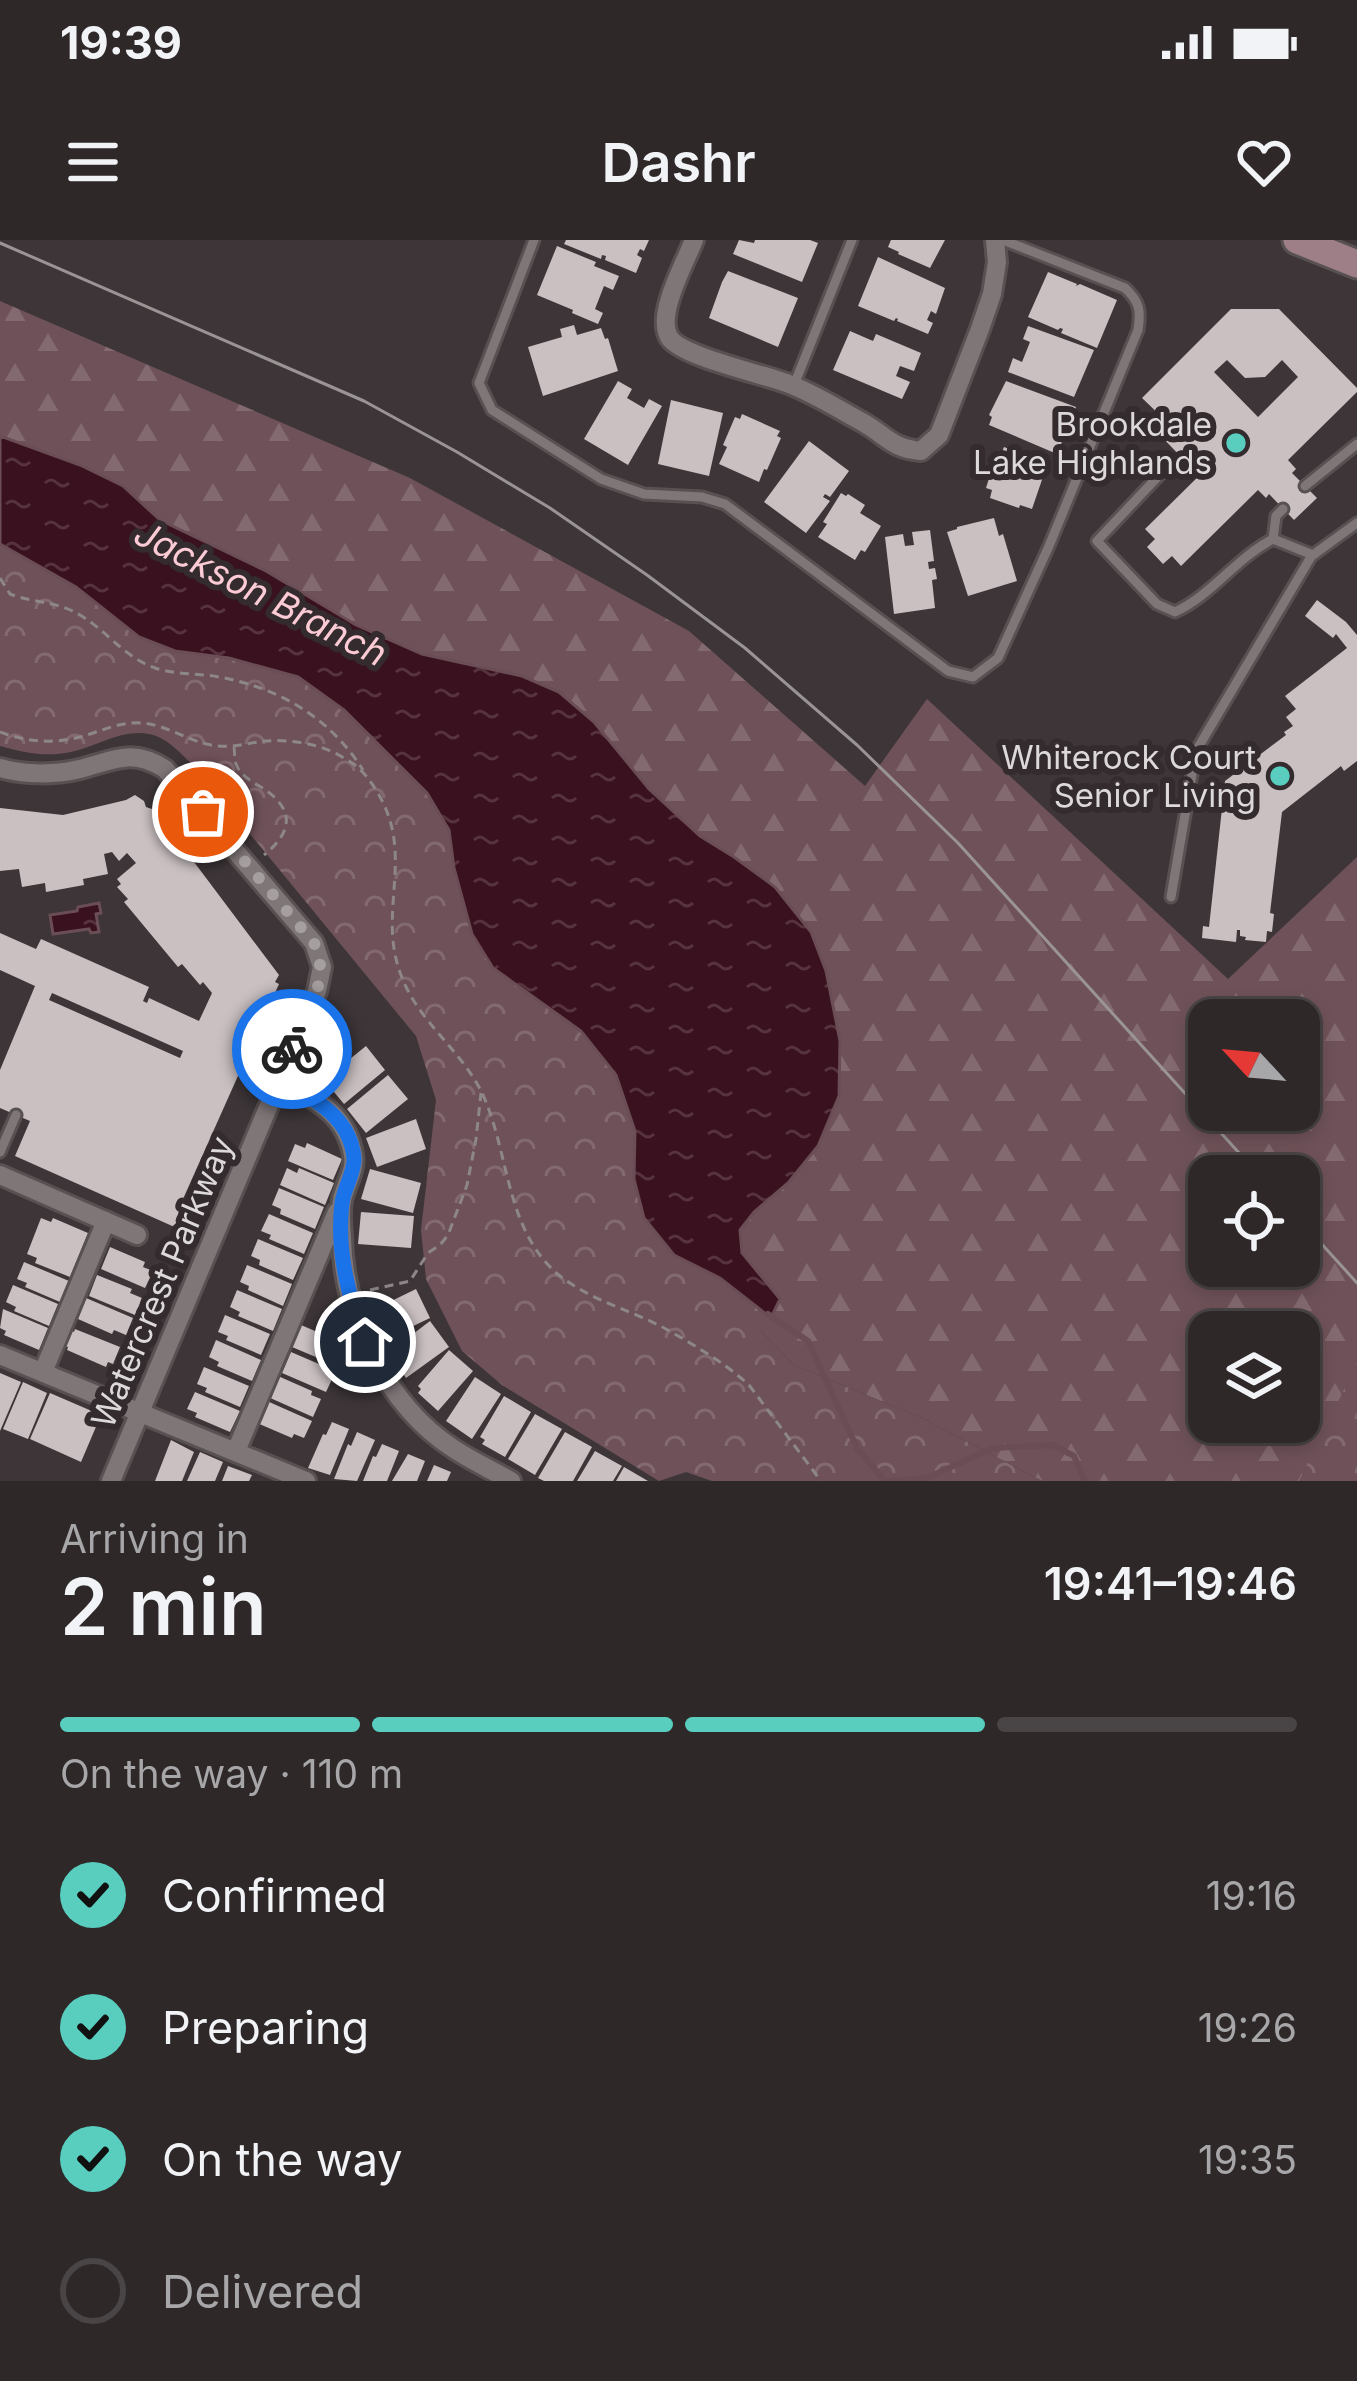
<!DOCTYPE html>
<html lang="en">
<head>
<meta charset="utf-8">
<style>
  body { margin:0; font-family:Inter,sans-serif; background:#3a3435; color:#f1f3f6; height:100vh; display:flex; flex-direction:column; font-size:45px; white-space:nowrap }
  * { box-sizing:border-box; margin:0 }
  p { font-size:39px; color:#a7a6a8 }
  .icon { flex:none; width:66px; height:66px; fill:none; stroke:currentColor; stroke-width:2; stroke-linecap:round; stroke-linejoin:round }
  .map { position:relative; height:1241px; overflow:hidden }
  .drawer { display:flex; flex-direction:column; background:#2e2829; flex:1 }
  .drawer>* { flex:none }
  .needle { width:78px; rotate:296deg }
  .controls { position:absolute; left:1188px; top:759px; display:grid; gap:24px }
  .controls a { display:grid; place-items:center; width:132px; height:132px; border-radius:24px; background:#2e2829; box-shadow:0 6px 18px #0003,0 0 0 3px #494446; font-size:60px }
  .pin { position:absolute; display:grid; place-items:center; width:102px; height:102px; color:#fff; margin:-51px; border:6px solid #fff; border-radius:50%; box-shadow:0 3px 12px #0007 }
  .courier { position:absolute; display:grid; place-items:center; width:120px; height:120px; margin:-60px; border:9px solid #1a73e8; border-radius:50%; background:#fff; color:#222; box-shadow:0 3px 15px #0007 }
  .overview em { font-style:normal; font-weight:600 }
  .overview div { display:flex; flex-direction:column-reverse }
  .overview { display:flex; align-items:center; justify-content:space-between; height:204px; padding:0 60px }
  h1 { font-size:78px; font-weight:600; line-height:90px }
  .bar { display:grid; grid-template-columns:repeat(4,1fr); gap:18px 12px; align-content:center; height:144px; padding:0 60px }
  .bar i { height:15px; border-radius:9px; background:#494446 }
  .bar .active { background:#59cebf }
  .bar p { grid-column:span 4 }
  ol { padding:0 60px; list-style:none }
  li { display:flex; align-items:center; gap:36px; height:132px }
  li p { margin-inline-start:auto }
  li .icon { padding:12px; border-radius:50%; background:#59cebf; color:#111; stroke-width:4 }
  li:last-child { color:#a7a6a8 }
  li i { width:66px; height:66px; border:6px solid #494446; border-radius:50% }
  .status { display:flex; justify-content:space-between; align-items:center; height:84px; padding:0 60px; background:#2e2829; direction:ltr }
  .status svg { height:33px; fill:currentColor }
  header { display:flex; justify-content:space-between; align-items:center; height:156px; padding:0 60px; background:#2e2829; font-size:54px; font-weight:600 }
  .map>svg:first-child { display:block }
  .forest { fill:url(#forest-firs); fill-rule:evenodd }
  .park { fill:url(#park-crowns) }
  .water { fill:url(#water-ripples); stroke:#6b4d56; stroke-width:3 }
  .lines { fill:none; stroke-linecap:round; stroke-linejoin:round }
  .stream { stroke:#6b4d56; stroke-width:6 }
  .building { fill:#cac0c2; fill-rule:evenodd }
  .lane-casing { stroke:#585152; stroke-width:15 }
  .street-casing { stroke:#585152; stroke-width:24 }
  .secondary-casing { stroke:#585152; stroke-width:33 }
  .path { stroke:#8d8788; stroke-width:3; stroke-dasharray:9 6; stroke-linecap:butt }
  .lane { stroke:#7f7678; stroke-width:9 }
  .street { stroke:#7f7678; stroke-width:18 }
  .secondary { stroke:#9e7f87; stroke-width:27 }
  .tram { stroke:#9a9495; stroke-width:3 }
  .done { stroke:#a59fa0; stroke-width:12; stroke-dasharray:0 21.6 }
  .route { stroke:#1a73e8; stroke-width:15 }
  .poi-dot { fill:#59cebf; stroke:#332b2d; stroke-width:4.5 }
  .labels { text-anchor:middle; stroke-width:12; stroke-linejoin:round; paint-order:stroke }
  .poi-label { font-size:33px; fill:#ddd8d9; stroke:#332b2d; text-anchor:end }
  .street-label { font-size:33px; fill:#ddd8d9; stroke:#332b2d }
  .water-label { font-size:36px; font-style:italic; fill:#fccbd5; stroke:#332b2d }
</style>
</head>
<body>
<div class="status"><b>19:39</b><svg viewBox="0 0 49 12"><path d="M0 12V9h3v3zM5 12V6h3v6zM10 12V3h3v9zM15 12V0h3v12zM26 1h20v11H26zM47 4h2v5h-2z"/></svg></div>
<header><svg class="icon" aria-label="menu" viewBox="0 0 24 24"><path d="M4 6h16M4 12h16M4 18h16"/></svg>Dashr<svg class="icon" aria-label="heart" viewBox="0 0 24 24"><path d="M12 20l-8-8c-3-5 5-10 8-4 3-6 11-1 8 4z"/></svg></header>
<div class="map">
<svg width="1357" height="1241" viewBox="0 0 1357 1241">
  <defs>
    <pattern id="forest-firs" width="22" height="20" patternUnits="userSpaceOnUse" patternTransform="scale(3)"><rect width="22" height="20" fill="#6f5259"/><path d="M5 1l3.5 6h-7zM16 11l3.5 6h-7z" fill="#836a70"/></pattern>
    <pattern id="park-crowns" width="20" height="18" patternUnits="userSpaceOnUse" patternTransform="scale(3)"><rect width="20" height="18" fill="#6f5259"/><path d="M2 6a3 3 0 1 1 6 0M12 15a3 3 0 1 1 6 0" fill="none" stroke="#836a70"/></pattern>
    <pattern id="water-ripples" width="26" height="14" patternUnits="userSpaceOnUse" patternTransform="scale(3)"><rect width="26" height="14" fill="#3a111e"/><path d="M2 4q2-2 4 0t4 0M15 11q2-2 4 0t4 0" fill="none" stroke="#56333e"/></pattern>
  </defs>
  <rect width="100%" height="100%" fill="#3d3537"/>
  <!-- forest -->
  <path class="forest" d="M0,61L410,238L689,391L865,546L927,459L1228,739L1357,617V1241H1042L922,1178L794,1125L761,1091L780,1059L742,1012L739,990L754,972L788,943L839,856L840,801L826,731L811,692L775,647L734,617L700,596L649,549L594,482L559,452L522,436L422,414L356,385L266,331L160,280L123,246L80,225L0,196ZM1209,780H1299V870H1209ZM1209,936H1299V1026H1209ZM1209,1092H1299V1182H1209Z"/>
  <!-- park -->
  <path class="park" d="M0,304L76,347L139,397L175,411L229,418L298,437L344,470L427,553L449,590L454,628L472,694L493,728L581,791L616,835L635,891L634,939L674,1015L720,1038L771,1078L761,1091L794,1125L922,1178L1042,1241H712L686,1232L659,1241L502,1145L462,1111L426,1039L421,990L436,860L416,796L195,527C182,515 167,497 149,494C123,489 99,505 75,511C48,518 26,513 0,506Z
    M1357,1123V1241H1299Z"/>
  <!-- water -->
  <path class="water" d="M0,196L80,225L123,246L160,280L266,331L356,385L422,414L522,436L559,452L594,482L649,549L700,596L734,617L775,647L811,692L826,731L840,801L839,856L818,906L788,943L754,972L740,990L742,1013L780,1059L771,1078L720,1038L674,1015L644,978L634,939L635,891L616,835L581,791L493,728L472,694L454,628L449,590L427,553L344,470L298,437L229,418L175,411L139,397L76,347L0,304Z
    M99,663L101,673L96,674L99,692L91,693L89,689L53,694L50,675L77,671L78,667Z"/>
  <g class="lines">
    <!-- stream -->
    <path class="stream" d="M768,1074L808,1101L857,1208L885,1241L927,1238L993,1208L1053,1205L1074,1216L1085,1241"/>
  </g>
  <!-- building -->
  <path class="building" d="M566,0H649L644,11L640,9L637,15L642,18L636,33L605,20L606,16L602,15L601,19L564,4Z
    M739,0L754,3L755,0H810L818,3L802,42L733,14Z
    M891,0H945L930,28L898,14L899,12L888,7Z
    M557,6L596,22L594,26L619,36L613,50L604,46L595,69L603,73L598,84L572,73L573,70L537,55Z
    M878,17L945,48L936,74L931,71L927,80L933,83L928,94L897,81L898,79L896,78L894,81L858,66Z
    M728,31L798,58L778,107L709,78L722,42Z
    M1048,32L1077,44L1076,46L1080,44L1117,60L1097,108L1061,93L1063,89L1060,88L1058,90L1028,77Z
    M1231,69H1279L1357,148V152L1288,220L1296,229L1292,233L1317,258L1294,280L1269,254L1266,258L1258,250L1181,326L1172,316L1163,324L1147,307L1155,299L1145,289L1209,226L1196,213L1186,222L1157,192L1167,182L1142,158ZM1227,120L1245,138L1265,137L1282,120L1298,137L1258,177L1214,132Z
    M574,85L577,95L601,88L605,99L608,98L618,131L543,156L528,107L562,97L560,89Z
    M1028,86L1094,110L1074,157L1008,132L1013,118L1022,122L1030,102L1023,99Z
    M850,91L873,101L876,94L921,113L914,131L900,126L896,136L910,142L902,159L833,130Z
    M618,141L632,149L627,158L644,168L649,159L662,166L628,225L584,199Z
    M1006,141L1076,167L1057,214L989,185L992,177L989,175Z
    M671,160L723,173L709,236L658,224Z
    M742,174L780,191L777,196L781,198L767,230L764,229L759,242L719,224L727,207L723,205L735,177L740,179Z
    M809,201L849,231L830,257L825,254L823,257L830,261L806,293L764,262Z
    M1004,207L1036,219L1034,224L1046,228L1032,269L1020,265L1019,268L990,258L992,250L986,248L998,210L1002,212Z
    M841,253L846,256L848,254L865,265L860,273L881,286L865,312L861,310L855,320L818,297L827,284L823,282Z
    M994,278L999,296L1003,294L1017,341L968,356L947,292L957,289V287Z
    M930,290L934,321L928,322L929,329L935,328L937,339L932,340L935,368L894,374L885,297L903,294L905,306L914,305L912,292Z
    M1317,360L1346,382L1357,395V521L1344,531L1341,526L1282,572L1270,673L1274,674L1272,692L1267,691L1266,702L1245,700L1246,697L1240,696V690H1237L1236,702L1202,698L1203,686L1209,687L1225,541L1286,495L1284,492L1293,486L1286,477L1296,469L1285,456L1347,408L1336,394L1333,398L1305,376Z
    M135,555L144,561L146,567L155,570L279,735L275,742L279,744L183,959L190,963L179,989L15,916L30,881L0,868V830L35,746L0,730V693L36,709L41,699L149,747L143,761L147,763L149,758L199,781L212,753L203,742L200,745L182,724L178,727L124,662L128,659L117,647L121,644L117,639L136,623L127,613L119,621L112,612L104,614L108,634L83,639L84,645L46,652L45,643L22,647L19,629L0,631V568L63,575L126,560ZM52,753L183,811L180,818L49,760Z
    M366,806L385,830L344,864L324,840Z
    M388,835L408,859L366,893L347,869Z
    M416,879L426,909L377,927L366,898Z
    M307,903L342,919L333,940L288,921L295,904L305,908Z
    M287,928L297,933L299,928L334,943L325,965L280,945Z
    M370,929L421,943L413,973L361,959Z
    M279,948L324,967L315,989L280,974L281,969L272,965Z
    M361,972L414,976L411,1008L358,1004Z
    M269,974L313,993L304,1014L269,999L271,995L261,991Z
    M41,978L51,982L53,978L88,993L70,1037L35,1023L37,1018L27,1014Z
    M258,999L303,1018L293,1040L259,1025L260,1020L251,1016Z
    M110,1007L145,1022L143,1027L153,1031L145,1048L101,1029Z
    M24,1022L69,1041L60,1062L25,1047L27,1043L17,1039Z
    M247,1025L292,1044L283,1066L248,1050L249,1046L240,1042Z
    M97,1035L132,1049L130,1053L142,1058L135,1075L89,1056Z
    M13,1045L58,1064L49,1086L14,1071L16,1067L6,1062Z
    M416,1049L430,1078L382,1101L371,1077L376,1075L373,1070Z
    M237,1050L282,1069L273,1091L238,1076L240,1072L230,1067Z
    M86,1058L133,1078L126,1095L114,1090L112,1094L78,1079Z
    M3,1069L48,1088L39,1110L4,1095L6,1091L0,1088Z
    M225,1075L270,1094L261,1115L226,1100L228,1096L218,1092Z
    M430,1081L449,1107L406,1138L388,1113Z
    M301,1085L336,1100L334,1105L344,1109L337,1126L292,1107Z
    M75,1089L120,1107L113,1124L108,1122L106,1127L67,1110L68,1107L65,1106L71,1090L74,1092Z
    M216,1100L261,1120L252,1141L217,1126L219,1122L209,1117Z
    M449,1110L473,1131L438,1171L418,1153L421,1149L418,1146Z
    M291,1112L326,1127L324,1131L334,1135L326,1152L282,1133Z
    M204,1127L249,1146L240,1167L205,1152L207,1148L197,1144Z
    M0,1133L21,1142L0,1191Z
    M278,1136L312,1151L311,1155L321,1159L313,1177L268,1157Z
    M475,1137L501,1154L472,1199L446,1181Z
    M23,1142L47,1153L28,1199L3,1189Z
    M195,1152L240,1171L230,1192L195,1177L197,1173L187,1169Z
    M50,1153L101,1175L81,1222L30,1199Z
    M504,1156L531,1172L505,1217L482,1204L485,1200L480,1197Z
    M267,1161L312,1181L304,1198L294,1194L292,1198L257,1183Z
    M535,1174L562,1189L535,1235L508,1219Z
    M332,1182L349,1189L330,1235L308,1228L323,1194L326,1195Z
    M357,1192L375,1200L357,1241L334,1239L348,1204L351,1206Z
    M565,1192L592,1207L573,1241H544L538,1238Z
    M171,1200L194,1212L182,1241H155Z
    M382,1204L399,1211L387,1241H363L373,1216L376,1217Z
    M595,1211L622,1226L613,1241H577Z
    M200,1212L223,1222L215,1241H187Z
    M408,1214L425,1221L417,1241H392Z
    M434,1225L451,1232L447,1241H427Z
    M228,1226L252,1235L249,1241H222Z
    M624,1227L648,1241H616Z"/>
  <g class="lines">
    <defs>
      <path id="lane" d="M534,0L479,143L492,170L601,239L644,254L702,257L725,264L948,431L973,437L998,418L1049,306L1138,90C1141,71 1140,62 1125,48L1003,0
        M794,145L852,0
        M1167,227L1097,301L1157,364L1175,372C1212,355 1236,318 1273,299L1313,315L1357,283
        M1305,246L1357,204
        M1273,299L1276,276L1283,269
        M1171,657L1196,511L1312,315
        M0,912L16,875"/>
      <path id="street" d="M694,0C685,23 656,74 669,97C681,117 764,134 789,144C815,154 840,170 864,183C888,197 891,208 921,211L939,195L980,89L992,54L997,22L995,0
        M0,528C24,535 56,535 80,529C115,520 132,508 165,529L314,703L322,727L317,751L111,1241
        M279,840C314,859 346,872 353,915C356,930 345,945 342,960C340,971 341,985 342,997C343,1075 387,1166 454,1209C472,1221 492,1230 511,1241
        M0,935L137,995
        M0,1115L306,1241
        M43,1132L106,981
        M236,1211L337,972"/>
      <path id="secondary" d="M1297,0L1357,24"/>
    </defs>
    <!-- lane casing -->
    <use href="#lane" class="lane-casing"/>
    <!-- street casing -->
    <use href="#street" class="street-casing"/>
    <!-- secondary casing -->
    <use href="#secondary" class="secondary-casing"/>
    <!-- path -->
    <path class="path" d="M0,338L10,354C33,363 57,361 80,375C107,391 124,417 155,428C176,435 198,433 219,437C280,448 330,478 363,530
      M0,492C26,502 53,504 80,497C98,492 115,484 133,483C162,481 184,500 211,505C229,509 247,503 265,501C291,499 322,504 344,518C358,525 368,537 376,550C417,615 376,670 401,735C418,782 462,810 483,855C510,915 505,991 560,1036C592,1061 631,1070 666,1089C694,1105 725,1123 749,1145L821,1241
      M234,507C235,513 234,521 237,526C242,538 257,544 267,551C297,573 289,595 264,615
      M370,1050L410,1041L428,1013L440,1005L448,995L467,945L476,899L481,853"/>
    <!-- lane -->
    <use href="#lane" class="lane"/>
    <!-- street -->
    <use href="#street" class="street"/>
    <!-- secondary -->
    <use href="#secondary" class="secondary"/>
    <!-- tram -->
    <path class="tram" d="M0,3L364,161L457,212L550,268L647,335L745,408L857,505L958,603L1260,936
      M1299,979L1357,1043"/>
  </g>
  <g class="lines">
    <!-- done -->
    <path class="done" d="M203,572L314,703C332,738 306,776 292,809"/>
    <!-- route -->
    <path class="route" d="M292,809L279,840C312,858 350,875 354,918C355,932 344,948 342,963C336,1011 349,1058 365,1102"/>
  </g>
  <!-- markers -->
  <g class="poi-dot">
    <circle cx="1236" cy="203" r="12"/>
    <circle cx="1280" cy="536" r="12"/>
  </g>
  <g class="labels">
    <!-- poi labels -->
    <g class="poi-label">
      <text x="1212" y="196">Brookdale<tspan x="1212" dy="38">Lake Highlands</tspan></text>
      <text x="1256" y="529">Whiterock Court<tspan x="1256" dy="38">Senior Living</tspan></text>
    </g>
    <!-- street labels -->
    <g class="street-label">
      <text transform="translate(162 1042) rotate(-67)" y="12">Watercrest Parkway</text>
    </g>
    <!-- water labels -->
    <g class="water-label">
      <text transform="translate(261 353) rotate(27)" y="13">Jackson Branch</text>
    </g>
  </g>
</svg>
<div class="controls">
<a><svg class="needle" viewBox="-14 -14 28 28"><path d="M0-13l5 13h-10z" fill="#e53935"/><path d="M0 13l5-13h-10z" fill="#a7a6a8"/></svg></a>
<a><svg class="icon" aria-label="locate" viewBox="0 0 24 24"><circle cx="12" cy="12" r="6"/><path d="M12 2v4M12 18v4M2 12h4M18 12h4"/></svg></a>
<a><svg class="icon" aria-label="layers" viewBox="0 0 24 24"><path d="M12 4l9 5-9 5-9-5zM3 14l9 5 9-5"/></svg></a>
</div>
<div class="pin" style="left:203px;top:572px;background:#ea580c"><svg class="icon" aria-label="bag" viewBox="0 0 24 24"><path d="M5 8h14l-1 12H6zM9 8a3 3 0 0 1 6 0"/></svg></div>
<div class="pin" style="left:365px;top:1102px;background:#1f2937"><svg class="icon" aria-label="home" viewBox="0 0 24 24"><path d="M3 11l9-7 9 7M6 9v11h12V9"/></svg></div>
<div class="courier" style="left:292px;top:809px"><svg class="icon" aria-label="bike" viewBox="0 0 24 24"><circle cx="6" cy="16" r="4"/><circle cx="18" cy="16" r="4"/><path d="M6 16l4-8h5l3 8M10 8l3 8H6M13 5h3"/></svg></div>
</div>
<section class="drawer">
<div class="overview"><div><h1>2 min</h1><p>Arriving in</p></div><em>19:41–19:46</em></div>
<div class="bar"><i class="active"></i><i class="active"></i><i class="active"></i><i></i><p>On the way · 110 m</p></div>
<ol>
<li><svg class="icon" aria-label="check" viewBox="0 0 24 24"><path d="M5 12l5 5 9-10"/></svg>Confirmed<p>19:16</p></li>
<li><svg class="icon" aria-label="check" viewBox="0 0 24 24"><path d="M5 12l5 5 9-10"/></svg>Preparing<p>19:26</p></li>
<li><svg class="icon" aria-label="check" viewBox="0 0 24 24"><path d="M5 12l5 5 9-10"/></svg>On the way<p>19:35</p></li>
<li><i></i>Delivered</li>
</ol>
</section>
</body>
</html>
